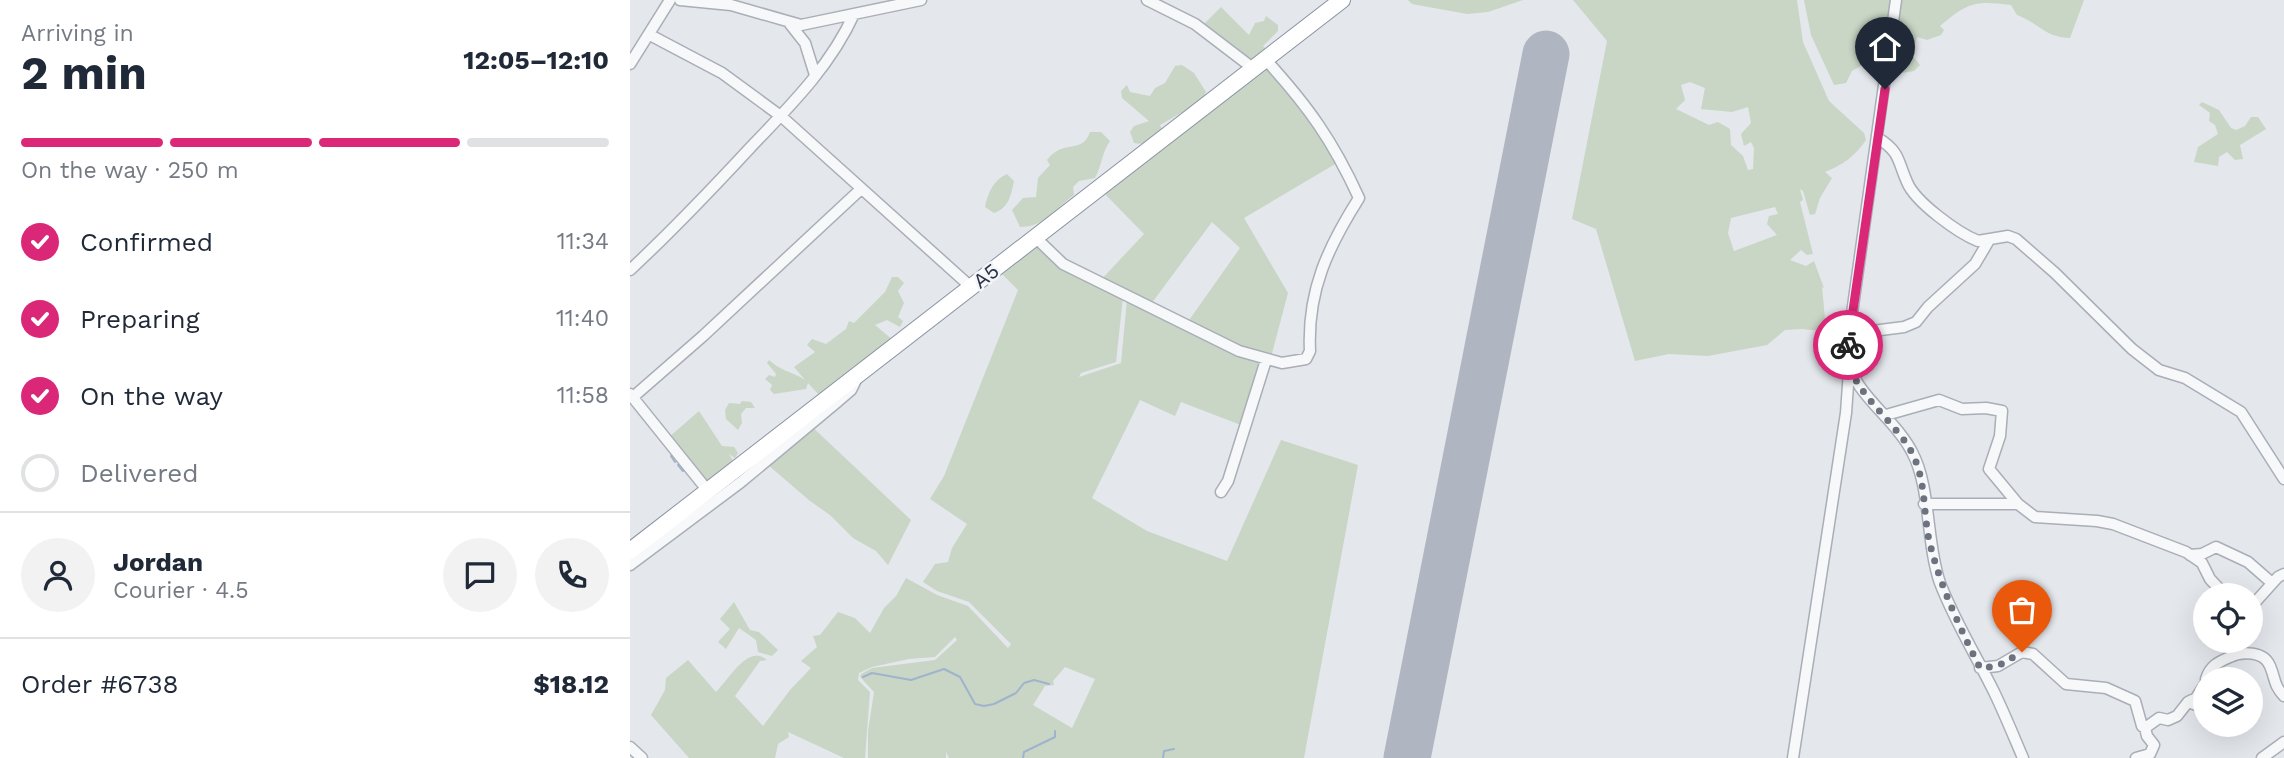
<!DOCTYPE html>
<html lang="en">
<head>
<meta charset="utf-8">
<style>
  body { margin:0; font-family:"Work Sans",sans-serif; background:#f2f2f3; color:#1f2937; height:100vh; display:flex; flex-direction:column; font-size:26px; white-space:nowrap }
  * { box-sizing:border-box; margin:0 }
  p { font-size:23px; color:#747a83 }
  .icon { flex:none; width:38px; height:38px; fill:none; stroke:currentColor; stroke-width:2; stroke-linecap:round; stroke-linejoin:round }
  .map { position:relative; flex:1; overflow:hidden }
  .drawer { display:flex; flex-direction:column; background:#fff; width:630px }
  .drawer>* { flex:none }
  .fabs { position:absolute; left:1563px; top:583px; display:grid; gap:14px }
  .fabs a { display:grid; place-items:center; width:70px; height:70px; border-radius:50%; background:#fff; box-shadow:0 7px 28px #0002; font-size:35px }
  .pin { position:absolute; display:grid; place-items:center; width:60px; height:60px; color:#fff; margin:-72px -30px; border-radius:50% 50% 50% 0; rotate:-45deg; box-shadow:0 0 7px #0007 }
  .pin .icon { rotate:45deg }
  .courier { position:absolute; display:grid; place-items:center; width:70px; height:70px; margin:-35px; border:5px solid #db2777; border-radius:50%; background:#fff; color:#222; box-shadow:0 2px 9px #0007 }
  .head em { font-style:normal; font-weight:700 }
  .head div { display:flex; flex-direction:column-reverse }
  .head { display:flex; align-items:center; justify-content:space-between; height:119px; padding:0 21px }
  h1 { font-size:46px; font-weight:700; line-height:52px }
  .bar { display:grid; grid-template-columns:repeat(4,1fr); gap:10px 7px; align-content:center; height:84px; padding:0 21px }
  .bar i { height:9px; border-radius:5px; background:#e0e1e3 }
  .bar .on { background:#db2777 }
  .bar p { grid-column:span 4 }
  .line { display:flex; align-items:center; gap:18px; padding:0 21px; border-top:2px solid #e0e1e3 }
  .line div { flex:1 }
  .round { display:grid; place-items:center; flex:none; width:74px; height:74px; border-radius:37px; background:#f2f2f3 }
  ol { padding:0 21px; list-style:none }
  li { display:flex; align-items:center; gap:21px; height:77px }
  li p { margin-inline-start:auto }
  li .icon { padding:7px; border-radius:50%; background:#db2777; color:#fff; stroke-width:4 }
  li:last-child { color:#747a83 }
  li i { width:38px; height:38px; border:4px solid #e0e1e3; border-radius:50% }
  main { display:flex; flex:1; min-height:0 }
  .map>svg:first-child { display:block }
  .green { fill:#c9d6c5; fill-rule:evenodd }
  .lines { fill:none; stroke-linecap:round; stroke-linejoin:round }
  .stream { stroke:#9fb4cc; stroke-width:2 }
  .runway { stroke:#b0b6c1; stroke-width:47 }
  .minor-casing { stroke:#a9aeb7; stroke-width:13 }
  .highway-casing { stroke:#8b94a3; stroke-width:18 }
  .minor { stroke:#f7f8fa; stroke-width:10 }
  .highway { stroke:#fff; stroke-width:16 }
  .done { stroke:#6c737f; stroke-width:7; stroke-dasharray:0 12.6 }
  .route { stroke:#db2777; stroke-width:9 }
  .labels { text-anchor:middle; stroke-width:5; stroke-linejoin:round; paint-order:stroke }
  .street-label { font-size:21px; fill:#2b3445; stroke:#f4f6f9 }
</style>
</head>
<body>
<main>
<section class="drawer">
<div class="head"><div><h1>2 min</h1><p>Arriving in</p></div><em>12:05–12:10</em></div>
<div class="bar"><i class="on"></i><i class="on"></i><i class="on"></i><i></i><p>On the way · 250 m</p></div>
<ol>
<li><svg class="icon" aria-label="check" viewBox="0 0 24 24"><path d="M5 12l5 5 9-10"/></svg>Confirmed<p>11:34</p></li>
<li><svg class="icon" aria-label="check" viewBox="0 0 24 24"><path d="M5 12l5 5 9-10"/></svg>Preparing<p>11:40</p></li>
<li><svg class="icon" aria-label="check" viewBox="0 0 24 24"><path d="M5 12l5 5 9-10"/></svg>On the way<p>11:58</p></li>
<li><i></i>Delivered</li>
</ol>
<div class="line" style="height:126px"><a class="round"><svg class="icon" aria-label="person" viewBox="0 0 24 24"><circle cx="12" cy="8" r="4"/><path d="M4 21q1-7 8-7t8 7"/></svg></a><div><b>Jordan</b><p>Courier · 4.5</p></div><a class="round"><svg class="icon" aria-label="chat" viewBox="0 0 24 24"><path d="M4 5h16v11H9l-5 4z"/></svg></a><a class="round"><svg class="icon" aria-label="phone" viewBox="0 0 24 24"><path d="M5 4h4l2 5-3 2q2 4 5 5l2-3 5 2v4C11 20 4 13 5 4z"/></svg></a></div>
<div class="line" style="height:91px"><div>Order #6738</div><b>$18.12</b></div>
</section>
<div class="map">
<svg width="1654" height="758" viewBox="0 0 1654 758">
  <rect width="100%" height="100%" fill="#e4e7ec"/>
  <!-- green -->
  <path class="green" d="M778,0H893L858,12L837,14L782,4Z
    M943,0H1167L1173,42L1199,101L1234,133L1236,140C1225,156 1213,165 1195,172L1202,178L1190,198L1185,214L1180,215L1173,191L1170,189L1173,200L1170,202L1183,254L1177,255L1171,250L1160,260L1176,266L1184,261L1194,288L1192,287L1195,318L1200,332L1172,329L1155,330L1137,345L1078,356L1039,354L1005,361L966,229L942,219L977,41ZM1060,82L1075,88L1071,109L1102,112L1118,107L1121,123L1111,134L1114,146L1121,142L1124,148L1123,169L1118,170L1113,156L1101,145L1100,129L1088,122L1079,125L1046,109L1055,100L1051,85ZM1145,207L1148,214L1139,216L1137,224L1147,235L1104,251L1098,233L1101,218Z
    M1174,0H1454L1440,38C1414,37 1409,23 1387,15L1381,5C1344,0 1337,3 1310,26L1314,30L1311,35L1297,40L1287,37L1281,54L1290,65L1284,71L1271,73L1266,62L1263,21L1247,23L1245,49L1235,55L1234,64L1222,71L1216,83L1204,85L1181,35Z
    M591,7L619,35L625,23L634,21L636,16L648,25V31L633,46L636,49L620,63L571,27Z
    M552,65L564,73L576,92L572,101L530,125L532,129L513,144L504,143L500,132L504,126L519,121L492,98L491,91L497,85L500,92L520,96L525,88L535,83L545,66Z
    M631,70H638L678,112L707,163L614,218L658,293L641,357L616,351L557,323L610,248L582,222L518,308L469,282L514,234L472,191Z
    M1572,102L1589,110L1601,128L1606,130L1615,126L1621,117H1628L1636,129L1610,145L1613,159L1605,160L1597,152L1589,157L1588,166L1564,162L1568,147L1588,134L1585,125L1579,121L1580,113L1569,105Z
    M460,132H471L480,141C472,152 472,165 465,178L449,181L443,187L444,195C426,208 415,227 390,227L382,210L393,198L406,197L408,178L420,165L417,160C434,138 452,155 460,132Z
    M377,174L384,181C381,195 379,208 364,213L355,207C358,193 363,180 377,174Z
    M406,242L493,297L486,362L451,373L449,377L491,363L497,300L635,364L616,427L551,402L545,416L510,400L462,498L517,531L597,561L651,440L728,465L674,758H319L316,752V758H238V731L244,692L230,677L231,674L242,668L305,660L327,640L325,637L305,657L279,659L242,667L229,673L228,680L240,692L235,758H214L158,732L159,737L148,744L145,758H59L21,715L35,690L36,678L58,660L86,692C100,678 118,644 137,660L130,661L105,696L133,726L160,690L181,668L171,661L187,647L183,636L190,635L208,612L225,618L240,633L254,608L266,596L276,578L307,595L338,606L378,648L381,644L339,602L307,591L293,582L305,564L318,562L322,548L337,524L300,499L314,476L388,290L370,272ZM435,667L465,679L442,728L403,705L415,686L424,685L423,681Z
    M262,277H268L274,283L268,291L274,303L268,317L273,321L270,327L257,320L245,325L263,340L191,397L178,383L176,389L144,394L140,390L142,385L135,379L139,375L145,377L146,374L137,363L139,360C154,373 162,371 175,380L164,367L185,352L177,345L182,339L196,344L216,329L219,321L224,323L255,292Z
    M112,401L121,402L125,408H116L111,414L112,423L108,430L96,419L95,410L99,403L110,404Z
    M69,411L92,446L104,447L108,453L105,458L99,454L105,464L83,480H75L38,438Z
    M176,421L281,520L258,565L246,551L223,538L200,515L180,501L131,459Z
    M104,602L120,630L129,632L148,650L142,656L128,652L126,640L109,628L96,649L88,642L100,629L90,619Z"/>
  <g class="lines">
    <!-- stream -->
    <path class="stream" d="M41,456L45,462
      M48,465L53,471
      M233,677L242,673L281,680L314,669L330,677L345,704L354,706L364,704L386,693L394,683L404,680L419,684
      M393,758L394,752L425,737V731
      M533,758L534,751L544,749"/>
    <!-- runway -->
    <path class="runway" d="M777,758L916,54"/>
    <defs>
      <path id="minor" d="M50,0L101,5L171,25L291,0
        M517,0L565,24L624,69
        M1266,0L1216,356C1224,395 1264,417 1282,452C1301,487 1296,543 1310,583C1325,622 1347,657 1365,694C1375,715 1384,737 1393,758
        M160,24L175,43L185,75
        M20,35L92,73L152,117L341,287
        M0,64L40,0
        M1248,138C1271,153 1267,160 1277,182C1285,202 1328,233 1348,241L1378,236L1386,239L1425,273L1502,349L1529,370L1555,378L1611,412L1654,479
        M405,237L433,264L609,351L652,363L676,359L680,351C677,291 698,247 729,198C703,141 678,106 636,60
        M0,270C42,231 81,190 120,148C159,107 200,67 224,14
        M1219,334L1274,327L1286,322L1298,307L1345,264L1358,242
        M0,394L78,491
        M3,397L73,336L231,189
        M1256,415L1309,400L1332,409L1356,408L1372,411L1370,436L1359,469L1388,504
        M591,492L598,481L636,360
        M1294,504H1388L1405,517L1467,521L1483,524L1556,552L1572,563L1580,579L1595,595
        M1560,555L1572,554L1586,547L1618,562L1642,583
        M0,565L111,482L206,403L221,390L225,382
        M1620,608L1648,577L1654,574
        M1598,640L1603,655
        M1350,668L1368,666L1392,652L1403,654L1436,684L1476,688L1505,701L1512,726L1515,728L1529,718L1538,720L1547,716L1558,702L1575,708
        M1576,679C1580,666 1588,662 1600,657C1612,651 1634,651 1640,666C1646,680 1643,684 1654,696
        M1558,702L1566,698L1575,684
        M0,747L12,758
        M1163,758L1216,413L1219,371
        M1506,758L1520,754L1524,745L1517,736L1515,728
        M1632,758L1654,742"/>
      <path id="highway" d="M0,551L712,0"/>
    </defs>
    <!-- minor casing -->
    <use href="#minor" class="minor-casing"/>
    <!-- highway casing -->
    <use href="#highway" class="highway-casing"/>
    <!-- minor -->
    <use href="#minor" class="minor"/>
    <!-- highway -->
    <use href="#highway" class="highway"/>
  </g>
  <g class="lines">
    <!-- done -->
    <path class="done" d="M1218,345C1212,385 1262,417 1281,451C1296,478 1293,511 1299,540C1310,586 1329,626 1350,668L1368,666L1392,652"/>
    <!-- route -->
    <path class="route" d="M1218,345L1255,89"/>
  </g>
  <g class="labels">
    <!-- street labels -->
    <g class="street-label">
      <text transform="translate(356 276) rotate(-38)" y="7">A5</text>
    </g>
  </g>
</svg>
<div class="fabs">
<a><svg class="icon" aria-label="locate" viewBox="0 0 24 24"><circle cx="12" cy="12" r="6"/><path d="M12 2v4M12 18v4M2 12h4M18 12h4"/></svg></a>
<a><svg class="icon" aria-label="layers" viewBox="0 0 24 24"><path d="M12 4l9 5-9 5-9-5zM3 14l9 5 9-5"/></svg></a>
</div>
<div class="pin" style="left:1392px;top:652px;background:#ea580c"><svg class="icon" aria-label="bag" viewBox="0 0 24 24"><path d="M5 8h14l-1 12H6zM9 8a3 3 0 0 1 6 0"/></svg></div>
<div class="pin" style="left:1255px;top:89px;background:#1f2937"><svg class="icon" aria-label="home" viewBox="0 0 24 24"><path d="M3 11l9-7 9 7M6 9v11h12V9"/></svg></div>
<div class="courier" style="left:1218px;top:345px"><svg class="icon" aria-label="bike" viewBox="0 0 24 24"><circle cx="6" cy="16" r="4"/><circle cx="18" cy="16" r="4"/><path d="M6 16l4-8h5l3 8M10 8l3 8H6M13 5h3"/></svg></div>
</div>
</main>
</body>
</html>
